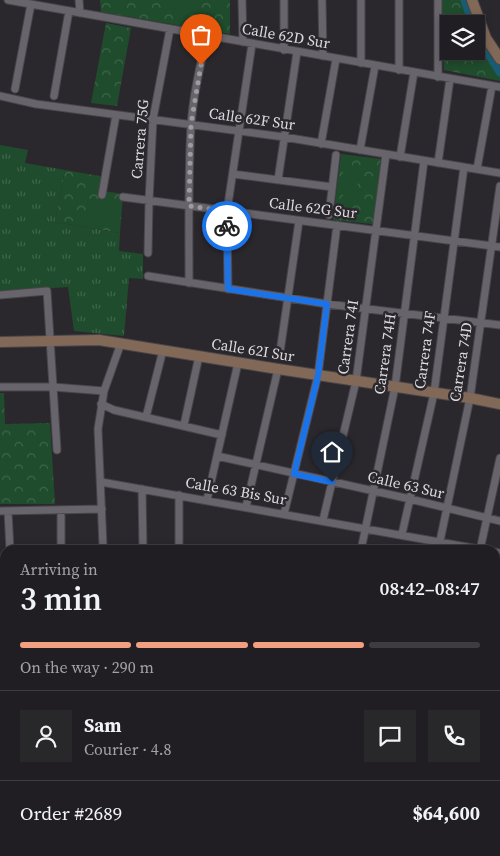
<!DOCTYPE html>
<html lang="en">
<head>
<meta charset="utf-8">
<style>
  body { margin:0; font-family:"Source Serif 4",serif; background:#28272a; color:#f1f3f6; height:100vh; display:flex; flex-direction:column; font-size:19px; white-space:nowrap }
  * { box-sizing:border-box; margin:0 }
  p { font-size:16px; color:#a2a2a5 }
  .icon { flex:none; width:28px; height:28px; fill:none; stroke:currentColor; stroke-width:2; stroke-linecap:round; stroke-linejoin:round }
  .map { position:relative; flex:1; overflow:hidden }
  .drawer { position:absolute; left:0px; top:545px; width:500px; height:311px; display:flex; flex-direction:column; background:#201e22; border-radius:15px 15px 0 0; box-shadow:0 2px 8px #0003,0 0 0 1px #3d3c40 }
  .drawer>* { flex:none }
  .fabs { position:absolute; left:440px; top:15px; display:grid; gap:10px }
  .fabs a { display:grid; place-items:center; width:45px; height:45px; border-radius:0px; background:#201e22; box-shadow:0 2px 8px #0003,0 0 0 1px #3d3c40; font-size:25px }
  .pin { position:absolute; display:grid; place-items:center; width:42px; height:42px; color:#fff; margin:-51px -21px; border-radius:50% 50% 50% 0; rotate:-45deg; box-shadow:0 0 5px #0007 }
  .pin .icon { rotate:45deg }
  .courier { position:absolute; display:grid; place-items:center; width:50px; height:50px; margin:-25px; border:4px solid #1a73e8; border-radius:50%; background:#fff; color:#222; box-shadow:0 1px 6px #0007 }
  .headline em { font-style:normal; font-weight:600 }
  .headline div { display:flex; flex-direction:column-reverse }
  .headline { display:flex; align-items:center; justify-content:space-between; height:85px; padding:0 20px }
  h1 { font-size:32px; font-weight:600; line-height:38px }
  .bar { display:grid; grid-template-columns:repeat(4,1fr); gap:8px 5px; align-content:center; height:60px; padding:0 20px }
  .bar i { height:6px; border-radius:4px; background:#3d3c40 }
  .bar .on { background:#f2a081 }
  .bar p { grid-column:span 4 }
  .line { display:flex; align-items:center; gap:12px; padding:0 20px; border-top:1px solid #3d3c40 }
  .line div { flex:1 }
  .round { display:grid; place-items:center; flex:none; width:52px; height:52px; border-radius:0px; background:#28272a }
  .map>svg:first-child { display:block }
  .grass { fill:url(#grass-tufts) }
  .forest { fill:url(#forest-crowns) }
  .pitch { fill:#1f4c2c }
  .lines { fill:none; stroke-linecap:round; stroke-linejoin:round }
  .stream { stroke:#195b72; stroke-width:2.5 }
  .canal { stroke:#195b72; stroke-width:9 }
  .street-casing { stroke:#48454a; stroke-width:9 }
  .secondary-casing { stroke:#48454a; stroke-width:12 }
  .street { stroke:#68646b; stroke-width:7 }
  .secondary { stroke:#826856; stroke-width:10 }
  .done { stroke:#9e9ca0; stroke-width:5; stroke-dasharray:0 9 }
  .route { stroke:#1a73e8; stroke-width:6 }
  .labels { text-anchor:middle; stroke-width:5; stroke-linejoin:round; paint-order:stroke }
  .street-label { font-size:15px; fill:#dcdade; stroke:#2b282d }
</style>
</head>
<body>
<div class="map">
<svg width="500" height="856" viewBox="0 0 500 856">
  <defs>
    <pattern id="grass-tufts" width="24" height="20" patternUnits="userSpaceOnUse" patternTransform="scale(1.25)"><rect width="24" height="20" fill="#1f4c2c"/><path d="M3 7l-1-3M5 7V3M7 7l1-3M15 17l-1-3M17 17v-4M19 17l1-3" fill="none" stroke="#3f654a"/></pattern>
    <pattern id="forest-crowns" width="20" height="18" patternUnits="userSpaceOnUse" patternTransform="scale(1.25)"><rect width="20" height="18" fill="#1f4c2c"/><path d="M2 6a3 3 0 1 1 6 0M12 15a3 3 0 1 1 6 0" fill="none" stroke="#3f654a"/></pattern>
  </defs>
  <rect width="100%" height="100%" fill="#2b282d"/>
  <!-- grass -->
  <path class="grass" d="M0,145L28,150L25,163L65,170L55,222L120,233L119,251L143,254V279L129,278L124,336L74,331L68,287L0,292Z"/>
  <!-- forest -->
  <path class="forest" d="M100,0H230V34L101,12Z
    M442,0H465L473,24H449V51H476V33L500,72V81L444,70Z
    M106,23L131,28L117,106L91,103Z
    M341,154L381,159L373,224L333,220Z
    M65,170L105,177L103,191L123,194L120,233L55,222Z
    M0,393H4L5,424L50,423L55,504H0Z
    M0,580H5V851H495V643L500,644V856H0Z"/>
  <!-- pitch -->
  <path class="pitch" d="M169,0H202V8L169,9Z
    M343,172L358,173L357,203H343Z
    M88,199L121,201L120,226L87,225Z"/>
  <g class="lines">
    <!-- stream -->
    <path class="stream" d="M0,703L5,702
      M495,743L500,742
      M75,856L81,851"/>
    <!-- canal -->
    <path class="canal" d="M465,0L473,24
      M476,33L500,72"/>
    <defs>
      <path id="street" d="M8,0L500,87
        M79,0L80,13
        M242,0L243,42
        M284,0V50
        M322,0L323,56
        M399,0V70
        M438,0V77
        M361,63V0
        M15,89L31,4
        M0,96L36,104L284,137L500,173
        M54,96L69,11
        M321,144L336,59
        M360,150L375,66
        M400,157L414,72
        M438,163L450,79
        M477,169L492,86
        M233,174L332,187
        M278,180L297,52
        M102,195L116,115
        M123,197L500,247
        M329,215L336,155
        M148,253L149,201L153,119L170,29
        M148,276L327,304L500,325
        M189,283C189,231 188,178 191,126C193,96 200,66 207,36
        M228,289L227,211L252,44
        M0,295L47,291L57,450
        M280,352L299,221
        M0,387H53L104,391
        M101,404L114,410L222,435
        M146,417L163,350
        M184,425L199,356
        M217,456L410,499L500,521
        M101,482L484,550
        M142,489L143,550
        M179,495V550
        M207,500L238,363
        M246,507L278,369
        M61,510V550
        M0,511L102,509
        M8,511L10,550
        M284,514L318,375L337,225
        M323,520L356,381L386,154
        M402,534L434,393L464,167
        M440,541L470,398L500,186
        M103,546L98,429L104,391L121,343
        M361,550L395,387L424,161
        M480,550L500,458
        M495,552L500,553
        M495,592L500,593
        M495,638H500"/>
      <path id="secondary" d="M472,0L486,38L500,59
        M0,342L99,340L278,369L470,398L500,404"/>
    </defs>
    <!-- street casing -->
    <use href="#street" class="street-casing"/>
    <!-- secondary casing -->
    <use href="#secondary" class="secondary-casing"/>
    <!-- street -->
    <use href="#street" class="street"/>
    <!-- secondary -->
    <use href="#secondary" class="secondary"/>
  </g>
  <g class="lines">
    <!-- done -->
    <path class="done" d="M201,65L191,124L189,206L227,211V226"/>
    <!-- route -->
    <path class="route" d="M227,226L228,289L327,304L318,376L294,474L332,482"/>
  </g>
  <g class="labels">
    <!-- street labels -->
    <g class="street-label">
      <text transform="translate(286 36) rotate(10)" y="5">Calle 62D Sur</text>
      <text transform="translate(252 119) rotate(8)" y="5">Calle 62F Sur</text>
      <text transform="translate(140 139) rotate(-85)" y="5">Carrera 75G</text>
      <text transform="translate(313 208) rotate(7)" y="5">Calle 62G Sur</text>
      <text transform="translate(348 337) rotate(-82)" y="5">Carrera 74I</text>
      <text transform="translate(253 350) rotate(9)" y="5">Calle 62I Sur</text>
      <text transform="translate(425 350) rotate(-82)" y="5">Carrera 74F</text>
      <text transform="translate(385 354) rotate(-82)" y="5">Carrera 74H</text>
      <text transform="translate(461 362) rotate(-81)" y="5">Carrera 74D</text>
      <text transform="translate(406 485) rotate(13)" y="5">Calle 63 Sur</text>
      <text transform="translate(236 491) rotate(10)" y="5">Calle 63 Bis Sur</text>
    </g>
  </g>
</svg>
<div class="fabs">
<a><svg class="icon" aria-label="layers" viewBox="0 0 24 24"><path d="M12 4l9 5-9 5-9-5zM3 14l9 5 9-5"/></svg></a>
</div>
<div class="pin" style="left:201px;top:65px;background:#ea580c"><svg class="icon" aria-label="bag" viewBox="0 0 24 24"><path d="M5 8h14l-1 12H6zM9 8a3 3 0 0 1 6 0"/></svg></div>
<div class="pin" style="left:332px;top:482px;background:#1f2937"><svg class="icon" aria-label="home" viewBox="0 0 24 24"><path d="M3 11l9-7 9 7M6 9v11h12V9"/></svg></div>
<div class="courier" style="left:227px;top:226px"><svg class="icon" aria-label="bike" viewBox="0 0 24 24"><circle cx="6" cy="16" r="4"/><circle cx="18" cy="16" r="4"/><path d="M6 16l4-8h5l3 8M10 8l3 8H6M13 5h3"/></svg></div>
<section class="drawer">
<div class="headline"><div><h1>3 min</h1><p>Arriving in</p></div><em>08:42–08:47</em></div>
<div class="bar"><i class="on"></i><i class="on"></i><i class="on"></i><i></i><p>On the way · 290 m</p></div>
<div class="line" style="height:90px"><a class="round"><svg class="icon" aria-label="person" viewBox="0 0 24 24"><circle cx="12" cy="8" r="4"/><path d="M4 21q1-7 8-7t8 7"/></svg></a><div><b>Sam</b><p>Courier · 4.8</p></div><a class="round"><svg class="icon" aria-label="chat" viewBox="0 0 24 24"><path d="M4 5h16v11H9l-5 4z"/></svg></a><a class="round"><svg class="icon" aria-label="phone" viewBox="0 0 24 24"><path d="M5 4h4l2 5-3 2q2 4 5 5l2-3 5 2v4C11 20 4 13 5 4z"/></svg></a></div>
<div class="line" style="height:65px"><div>Order #2689</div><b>$64,600</b></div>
</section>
</div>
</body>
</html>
